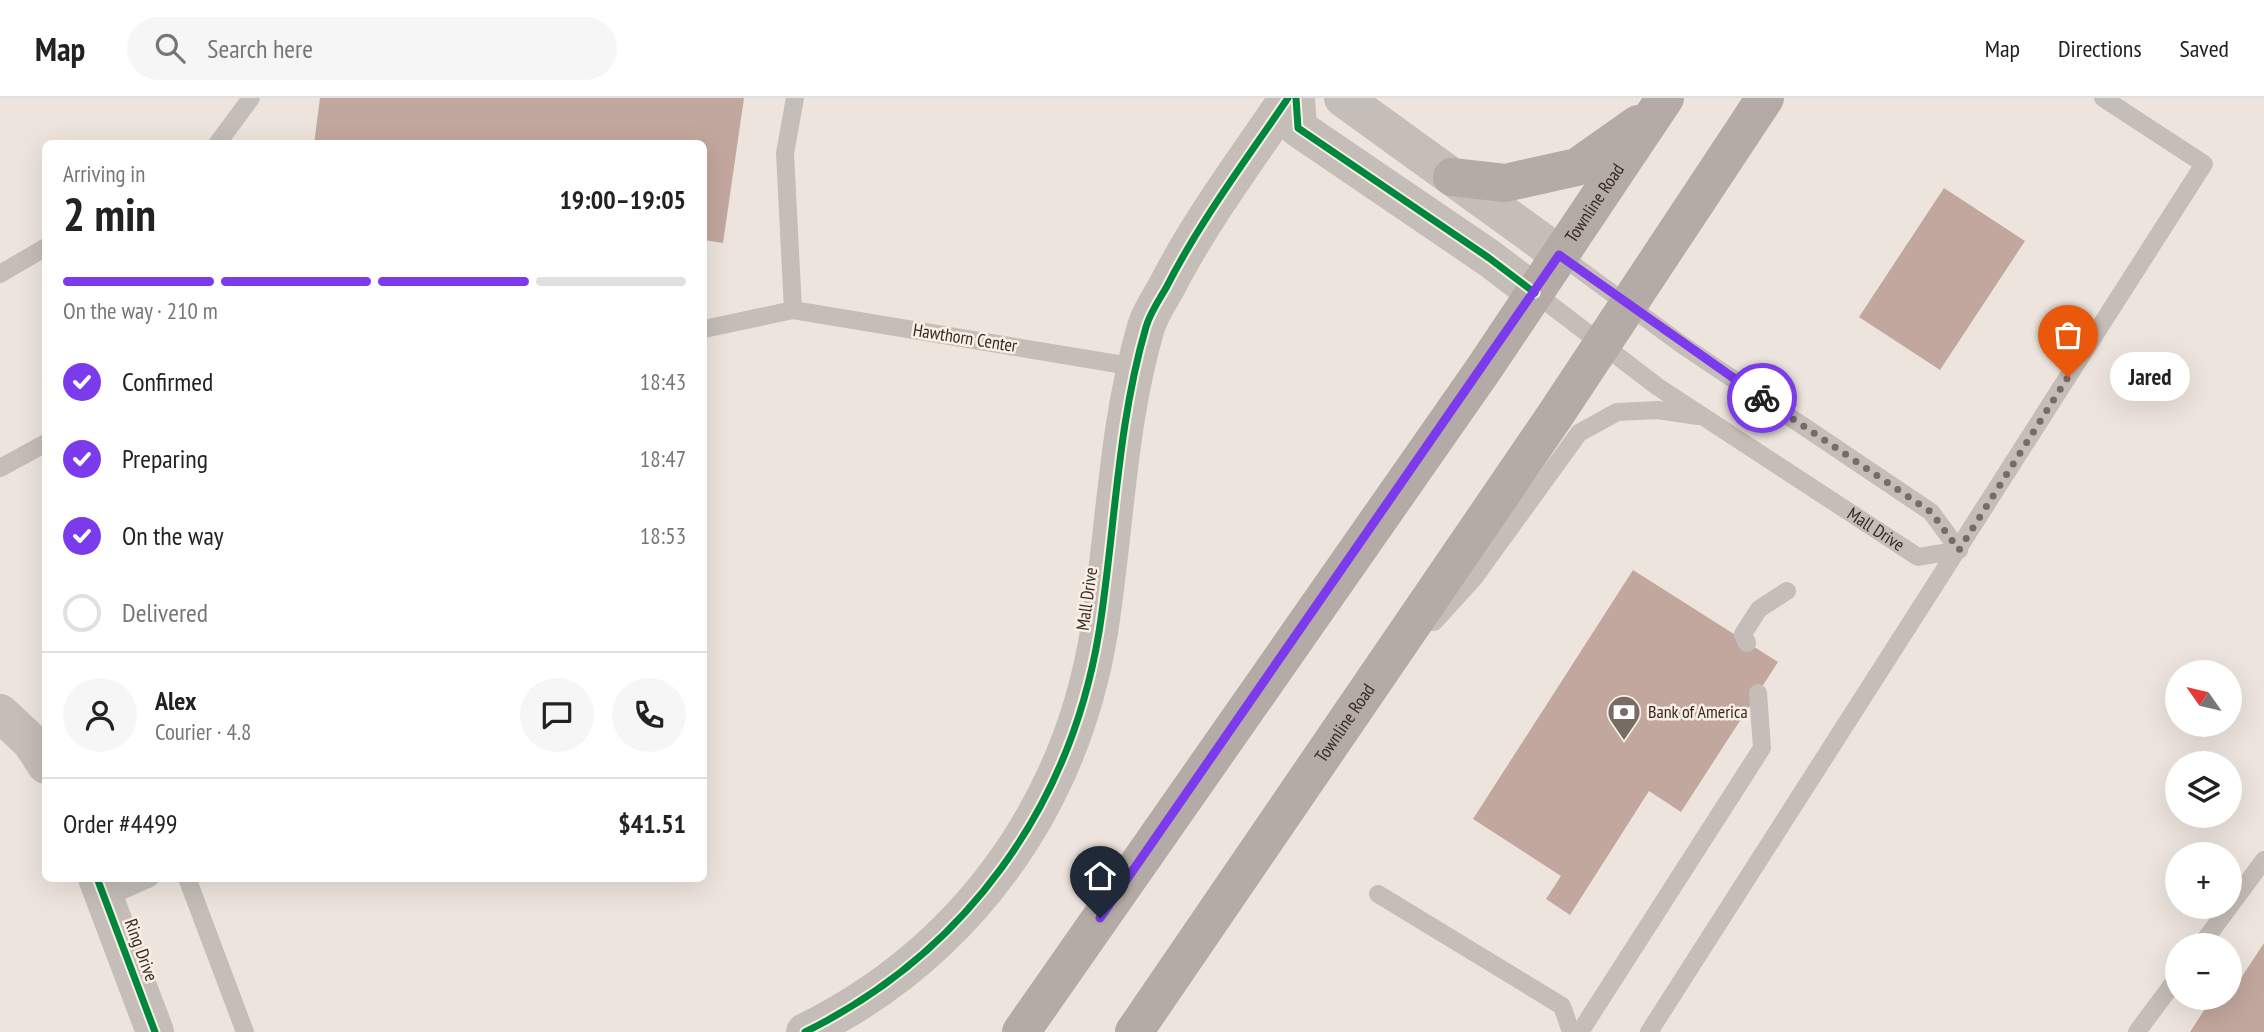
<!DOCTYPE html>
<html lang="en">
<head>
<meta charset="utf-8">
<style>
  body { margin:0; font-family:"PT Sans Narrow",sans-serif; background:#f6f6f6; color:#222; height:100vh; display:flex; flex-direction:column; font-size:26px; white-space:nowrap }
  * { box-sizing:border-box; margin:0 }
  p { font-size:23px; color:#767676 }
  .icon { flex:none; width:38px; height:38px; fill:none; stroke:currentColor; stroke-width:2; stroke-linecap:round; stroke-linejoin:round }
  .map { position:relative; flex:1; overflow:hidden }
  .panel { position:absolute; left:42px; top:42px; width:665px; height:742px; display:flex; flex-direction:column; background:#fff; border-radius:10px; box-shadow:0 7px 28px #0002 }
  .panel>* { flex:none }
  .needle { width:46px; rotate:304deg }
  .buttons { position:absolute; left:2165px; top:562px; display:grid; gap:14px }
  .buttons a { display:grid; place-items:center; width:77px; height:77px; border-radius:50%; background:#fff; box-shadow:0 7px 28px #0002; font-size:35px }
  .pin { position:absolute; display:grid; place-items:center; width:60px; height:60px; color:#fff; margin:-72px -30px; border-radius:50% 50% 50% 0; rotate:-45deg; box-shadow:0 0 7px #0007 }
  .pin .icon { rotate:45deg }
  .courier { position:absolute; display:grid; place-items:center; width:70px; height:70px; margin:-35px; border:5px solid #7c3aed; border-radius:50%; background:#fff; color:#222; box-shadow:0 2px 9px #0007 }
  .bubble { position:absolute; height:49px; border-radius:24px; background:#fff; box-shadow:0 7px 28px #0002; font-size:23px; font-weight:600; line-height:49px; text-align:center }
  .headline em { font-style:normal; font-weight:600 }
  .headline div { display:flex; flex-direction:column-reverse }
  .headline { display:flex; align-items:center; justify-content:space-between; height:119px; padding:0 21px }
  h1 { font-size:46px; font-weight:600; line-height:52px }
  .bar { display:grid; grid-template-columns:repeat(4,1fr); gap:10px 7px; align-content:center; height:84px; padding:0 21px }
  .bar i { height:9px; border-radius:5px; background:#e0e0e0 }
  .bar .current { background:#7c3aed }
  .bar p { grid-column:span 4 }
  .line { display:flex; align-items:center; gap:18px; padding:0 21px; border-top:2px solid #e0e0e0 }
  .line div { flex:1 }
  .round { display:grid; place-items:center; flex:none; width:74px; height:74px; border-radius:37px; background:#f6f6f6 }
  ol { padding:0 21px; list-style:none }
  li { display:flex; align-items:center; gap:21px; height:77px }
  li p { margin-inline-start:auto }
  li .icon { padding:7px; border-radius:50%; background:#7c3aed; color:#fff; stroke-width:4 }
  li:last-child { color:#767676 }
  li i { width:38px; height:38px; border:4px solid #e0e0e0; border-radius:50% }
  header { display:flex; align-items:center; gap:42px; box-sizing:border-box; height:98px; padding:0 35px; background:#fff; border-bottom:2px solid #e0e0e0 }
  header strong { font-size:33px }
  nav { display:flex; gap:38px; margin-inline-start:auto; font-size:24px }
  .search { width:490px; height:63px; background:#f6f6f6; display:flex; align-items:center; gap:18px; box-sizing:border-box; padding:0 24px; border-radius:38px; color:#767676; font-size:26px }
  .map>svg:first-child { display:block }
  .building { fill:#c2a79e }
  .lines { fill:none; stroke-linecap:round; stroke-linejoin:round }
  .service { stroke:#c5bdb7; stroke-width:18 }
  .tertiary { stroke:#c5bdb7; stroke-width:38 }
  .primary { stroke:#b4aba6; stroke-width:38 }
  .cycleway-casing { stroke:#faefe4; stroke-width:11 }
  .cycleway { stroke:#00873e; stroke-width:7 }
  .done { stroke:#766b65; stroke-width:7; stroke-dasharray:0 12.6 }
  .route { stroke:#7c3aed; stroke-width:9 }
  .labels { text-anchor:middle; stroke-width:5; stroke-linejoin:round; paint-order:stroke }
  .street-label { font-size:18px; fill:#362a25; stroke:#faefe4 }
  .poi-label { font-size:18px; fill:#362a25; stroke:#faefe4; text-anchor:start }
</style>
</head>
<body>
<header>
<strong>Map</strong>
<div class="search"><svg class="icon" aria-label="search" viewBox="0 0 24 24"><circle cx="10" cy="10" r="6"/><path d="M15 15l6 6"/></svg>Search here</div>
<nav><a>Map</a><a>Directions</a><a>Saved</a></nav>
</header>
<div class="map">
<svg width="2264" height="934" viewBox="0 0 2264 934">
  <rect width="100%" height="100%" fill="#ede5dd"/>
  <!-- building -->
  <path class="building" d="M320,0H744L723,145L704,142V46H314Z
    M1944,90L2025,143L1940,272L1859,219Z
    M1633,472L1778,564L1681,714L1649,693L1570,817L1546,801L1561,778L1473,721Z
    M2264,845V934H2190L2212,900H2230V877L2239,883Z"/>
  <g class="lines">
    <!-- service -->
    <g class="service">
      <path d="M795,0L785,55L793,212L1136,269"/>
      <path d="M217,46L251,0"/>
      <path d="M1560,157L1681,246L1931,414L1959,452"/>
      <path d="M0,176L46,149"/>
      <path id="s1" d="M1535,195L1658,289L1918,459L1959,452"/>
      <path d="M704,231L793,212"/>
      <path d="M0,370L46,345"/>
      <path d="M1434,524L1474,480L1579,335L1617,314L1658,312L1698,318"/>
      <path d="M1747,545L1743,536L1759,511L1787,493"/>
      <path d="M187,780L245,934"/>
      <path d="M1378,796L1562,908L1571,934"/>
      <path d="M105,800L150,780"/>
      <path d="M2201,847L2264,762"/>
      <path d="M1580,934L1762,650L1758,595"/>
      <path d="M1649,934L2204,66L2103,0"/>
      <path d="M2137,934L2177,880"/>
    </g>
    <!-- tertiary -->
    <path class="tertiary" d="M1296,0L1298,30L1489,160L1535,195
      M1343,0L1560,157
      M0,615L31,644L46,667
      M97,780L155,934
      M805,934C965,855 1070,710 1099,534C1115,433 1117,328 1146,229C1150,215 1159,202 1166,190C1200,123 1246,62 1288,0"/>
    <!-- primary -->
    <g class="primary">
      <path d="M1452,79L1505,85L1577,69L1638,26"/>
      <path id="s2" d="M1021,934L1483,272L1665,0"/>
      <path id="s3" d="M1134,934L1554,319L1765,0"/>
    </g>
    <defs>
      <path id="cycleway" d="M1296,0L1298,30L1489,160L1535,195
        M97,780L155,934
        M805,934C965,855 1070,710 1099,534C1115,433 1117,328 1146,229C1150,215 1159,202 1166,190C1200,123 1246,62 1288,0"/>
    </defs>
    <!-- cycleway casing -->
    <use href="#cycleway" class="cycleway-casing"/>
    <!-- cycleway -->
    <use href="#cycleway" class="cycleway"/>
  </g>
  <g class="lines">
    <!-- done -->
    <path class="done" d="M1762,300L1931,414L1959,452L2068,279"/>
    <!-- route -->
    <path class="route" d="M1100,820L1559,157L1762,300"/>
  </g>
  <!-- icons -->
  <defs>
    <symbol id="bank-pin" viewBox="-11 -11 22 30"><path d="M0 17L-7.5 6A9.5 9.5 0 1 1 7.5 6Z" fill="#766b65" stroke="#faefe4"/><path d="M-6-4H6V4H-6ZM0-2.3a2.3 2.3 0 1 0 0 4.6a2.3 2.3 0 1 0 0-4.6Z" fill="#fff"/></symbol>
  </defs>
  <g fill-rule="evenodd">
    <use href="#bank-pin" x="1605" y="595" width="38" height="52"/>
  </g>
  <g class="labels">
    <!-- street labels -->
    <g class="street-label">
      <text dy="6" stroke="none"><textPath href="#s2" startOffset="1008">Townline Road</textPath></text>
      <text transform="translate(965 240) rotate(9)" y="6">Hawthorn Center</text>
      <text dy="6" stroke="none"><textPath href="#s1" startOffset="415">Mall Drive</textPath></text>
      <text transform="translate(1087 501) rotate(-82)" y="6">Mall Drive</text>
      <text dy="6" stroke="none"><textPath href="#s3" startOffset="374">Townline Road</textPath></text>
      <text transform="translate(141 852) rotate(70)" y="6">Ring Drive</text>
    </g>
    <!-- poi labels -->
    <g class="poi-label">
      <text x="1648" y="620">Bank of America</text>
    </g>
  </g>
</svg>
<div class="buttons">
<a><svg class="needle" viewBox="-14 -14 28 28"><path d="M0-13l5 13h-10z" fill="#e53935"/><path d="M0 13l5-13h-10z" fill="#767676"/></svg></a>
<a><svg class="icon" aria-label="layers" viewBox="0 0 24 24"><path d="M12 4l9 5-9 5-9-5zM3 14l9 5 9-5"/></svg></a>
<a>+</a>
<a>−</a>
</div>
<div class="pin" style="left:2068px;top:279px;background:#ea580c"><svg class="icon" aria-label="bag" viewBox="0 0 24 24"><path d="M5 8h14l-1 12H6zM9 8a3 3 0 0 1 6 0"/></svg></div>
<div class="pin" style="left:1100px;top:820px;background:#1f2937"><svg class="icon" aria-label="home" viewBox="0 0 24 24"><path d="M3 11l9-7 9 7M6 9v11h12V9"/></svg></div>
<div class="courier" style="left:1762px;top:300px"><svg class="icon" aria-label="bike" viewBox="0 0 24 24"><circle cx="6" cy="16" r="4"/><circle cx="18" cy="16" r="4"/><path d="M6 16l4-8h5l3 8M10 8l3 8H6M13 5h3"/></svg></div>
<div class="bubble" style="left:2110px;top:254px;width:80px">Jared</div>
<section class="panel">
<div class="headline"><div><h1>2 min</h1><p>Arriving in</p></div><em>19:00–19:05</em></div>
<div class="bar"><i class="current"></i><i class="current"></i><i class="current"></i><i></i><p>On the way · 210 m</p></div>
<ol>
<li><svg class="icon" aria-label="check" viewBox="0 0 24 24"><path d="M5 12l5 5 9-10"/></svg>Confirmed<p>18:43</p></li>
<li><svg class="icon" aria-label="check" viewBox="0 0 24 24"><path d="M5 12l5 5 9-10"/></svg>Preparing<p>18:47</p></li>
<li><svg class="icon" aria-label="check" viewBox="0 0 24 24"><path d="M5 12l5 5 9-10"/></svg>On the way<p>18:53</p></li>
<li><i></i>Delivered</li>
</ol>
<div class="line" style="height:126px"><a class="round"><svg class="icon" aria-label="person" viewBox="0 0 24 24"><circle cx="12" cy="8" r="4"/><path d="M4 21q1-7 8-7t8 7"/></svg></a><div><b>Alex</b><p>Courier · 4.8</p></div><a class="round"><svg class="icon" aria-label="chat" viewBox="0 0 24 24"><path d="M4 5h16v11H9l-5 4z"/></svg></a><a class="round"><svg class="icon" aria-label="phone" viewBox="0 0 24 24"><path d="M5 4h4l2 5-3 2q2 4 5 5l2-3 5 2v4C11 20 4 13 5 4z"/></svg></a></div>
<div class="line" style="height:91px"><div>Order #4499</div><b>$41.51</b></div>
</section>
</div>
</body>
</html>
